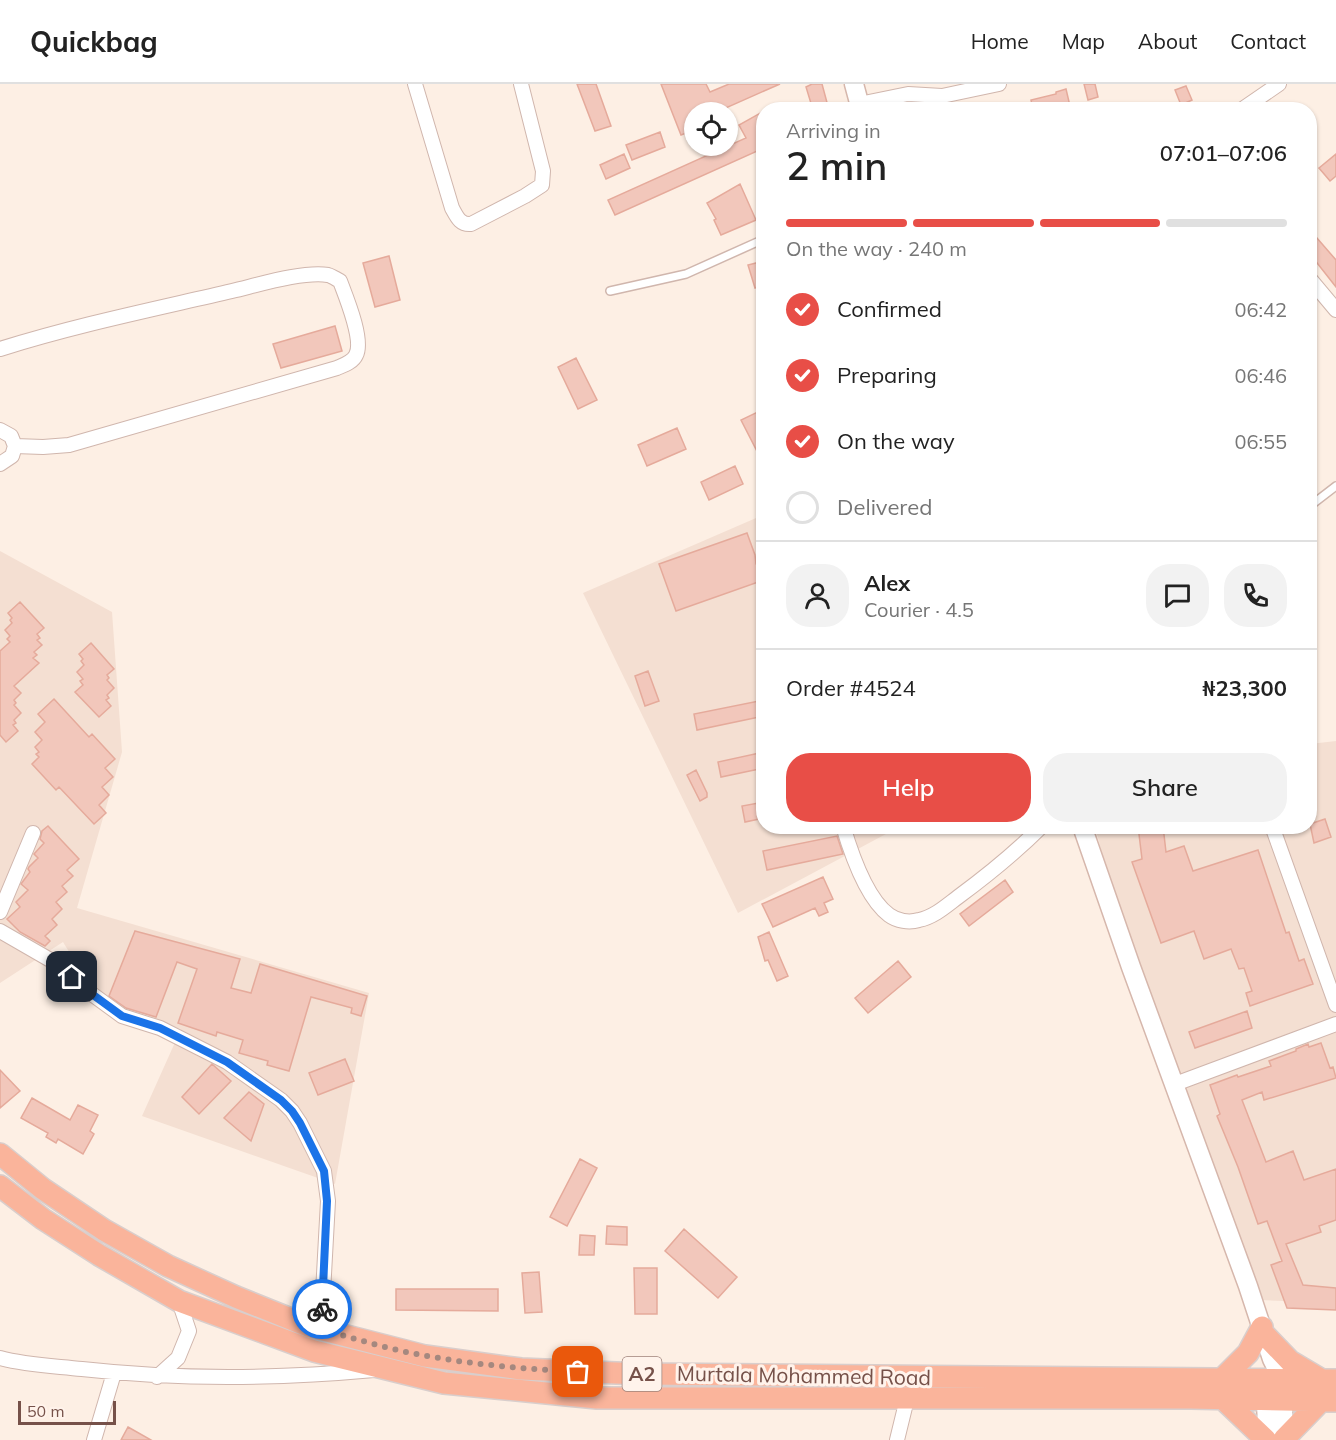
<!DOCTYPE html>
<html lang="en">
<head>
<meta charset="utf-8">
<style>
  body { margin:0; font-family:Mulish,sans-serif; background:#f2f2f2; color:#222; height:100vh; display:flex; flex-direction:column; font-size:22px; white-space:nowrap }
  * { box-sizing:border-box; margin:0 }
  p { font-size:20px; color:#767676 }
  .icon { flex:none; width:33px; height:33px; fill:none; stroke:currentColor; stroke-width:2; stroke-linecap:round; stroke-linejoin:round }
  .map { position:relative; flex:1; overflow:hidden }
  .details { position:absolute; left:756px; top:18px; width:561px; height:732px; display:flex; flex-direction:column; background:#fff; border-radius:24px; box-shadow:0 2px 4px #0004 }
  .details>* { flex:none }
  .fabs { position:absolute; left:684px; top:18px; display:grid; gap:12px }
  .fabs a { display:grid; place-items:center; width:54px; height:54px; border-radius:50%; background:#fff; box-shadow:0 2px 4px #0004; font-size:30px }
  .scale { position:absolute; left:18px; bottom:15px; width:98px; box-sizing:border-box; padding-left:6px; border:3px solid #765149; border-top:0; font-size:16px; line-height:21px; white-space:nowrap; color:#765149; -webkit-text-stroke:4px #fff3eb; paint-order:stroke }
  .pin { position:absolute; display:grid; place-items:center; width:51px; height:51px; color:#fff; margin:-26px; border-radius:12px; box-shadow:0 3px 9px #0006 }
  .courier { position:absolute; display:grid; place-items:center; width:60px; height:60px; margin:-30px; border:4px solid #1a73e8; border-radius:50%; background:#fff; color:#222; box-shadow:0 2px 8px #0007 }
  .head em { font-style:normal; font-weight:600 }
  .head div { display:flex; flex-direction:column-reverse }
  .head { display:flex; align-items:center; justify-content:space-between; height:102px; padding:0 30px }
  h1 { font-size:39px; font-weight:600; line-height:45px }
  .bar { display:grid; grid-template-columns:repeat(4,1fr); gap:9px 6px; align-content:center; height:72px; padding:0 30px }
  .bar i { height:8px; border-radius:4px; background:#e0e0e0 }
  .bar .on { background:#e84e47 }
  .bar p { grid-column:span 4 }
  .line { display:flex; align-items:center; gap:15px; padding:0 30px; border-top:2px solid #e0e0e0 }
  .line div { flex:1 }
  .round { display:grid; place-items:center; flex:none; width:63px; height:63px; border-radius:24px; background:#f2f2f2 }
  ol { padding:0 30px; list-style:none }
  li { display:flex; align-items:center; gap:18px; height:66px }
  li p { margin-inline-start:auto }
  li .icon { padding:6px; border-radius:50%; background:#e84e47; color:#fff; stroke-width:4 }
  li:last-child { color:#767676 }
  li i { width:33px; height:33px; border:3px solid #e0e0e0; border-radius:50% }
  .action { display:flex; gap:12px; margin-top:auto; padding:12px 30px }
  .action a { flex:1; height:69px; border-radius:24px; background:#e84e47; color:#fff; font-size:24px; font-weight:600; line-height:69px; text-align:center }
  .action a+a { background:#f2f2f2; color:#222 }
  header { display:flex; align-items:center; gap:36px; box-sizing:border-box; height:84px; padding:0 30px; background:#fff; border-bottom:2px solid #e0e0e0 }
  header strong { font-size:28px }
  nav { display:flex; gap:33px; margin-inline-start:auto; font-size:21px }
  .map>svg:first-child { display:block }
  .residential { fill:#f4dfd2 }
  .building { fill:#f2c7bb; stroke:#e5aa9b; stroke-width:1.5 }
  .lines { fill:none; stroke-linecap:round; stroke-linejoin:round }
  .service-casing { stroke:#d0b6ad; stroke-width:10 }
  .minor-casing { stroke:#d0b6ad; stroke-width:16 }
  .secondary-casing { stroke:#d6b7ac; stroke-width:21 }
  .trunk-casing { stroke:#d9cecc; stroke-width:24 }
  .service { stroke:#fff; stroke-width:7 }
  .minor { stroke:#fff; stroke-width:14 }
  .secondary { stroke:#fff; stroke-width:18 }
  .trunk { stroke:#fab49b; stroke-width:21 }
  .done { stroke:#a5887f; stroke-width:6; stroke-dasharray:0 10.8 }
  .route { stroke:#1a73e8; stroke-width:8 }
  .labels { text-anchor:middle; stroke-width:6; stroke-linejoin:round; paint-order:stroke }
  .shield { fill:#fff3eb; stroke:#9f827a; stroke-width:1.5 }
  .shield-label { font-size:20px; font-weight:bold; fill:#765149 }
  .street-label { font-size:21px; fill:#765149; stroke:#fff3eb }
</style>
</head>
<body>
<header>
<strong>Quickbag</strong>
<nav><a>Home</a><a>Map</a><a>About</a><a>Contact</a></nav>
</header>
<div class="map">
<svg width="1336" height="1356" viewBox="0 0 1336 1356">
  <rect width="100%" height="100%" fill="#fdefe4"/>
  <!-- residential -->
  <path class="residential" d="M763,431L764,742L899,743L738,829L583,509Z
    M0,467L112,528L122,668L77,824L369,909L335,1100L142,1032L181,945L103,923L63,858L0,899Z
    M1336,657V1219L1260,1216L1130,873L1095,743L1310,742V660Z"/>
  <!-- building -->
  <path class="building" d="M577,0H596L611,42L595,47Z
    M661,0H706L710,8L729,0H780L721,26L722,28H694V46L681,51Z
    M812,0H822L829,26H813L806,3Z
    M1084,0H1095L1098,13L1088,16Z
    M1186,2L1192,16L1181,21L1175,6Z
    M1066,5L1070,22L1055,26H1033L1031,16L1056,10V8Z
    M764,27V64L615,131L608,116L746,54L739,41Z
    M660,48L665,63L632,76L626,61Z
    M624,70L630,84L606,95L600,81Z
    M1336,70V92L1330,97L1319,84Z
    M740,100L756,136L721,151L714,136L716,135L707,119Z
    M1310,146L1336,176V203L1310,170Z
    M389,172L400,216L375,223L363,179Z
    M760,178L764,190V201L755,204L748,181Z
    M335,242L342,267L281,284L273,260Z
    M576,274L597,316L578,325L558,283Z
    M764,325V381L741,336Z
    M677,344L686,365L647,382L638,361Z
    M735,382L743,400L709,416L701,398Z
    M747,449L755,471L756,480L760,484L764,496L676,527L659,480Z
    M20,518L44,544L37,550L40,554L37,556L42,561L34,568L37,571L33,574L39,579L14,602L21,609L14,616L16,619L14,621L21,629L14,636L16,639L13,641L18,647L6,658L0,651V567L10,558L7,555L10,552L5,546L12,539L10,536L12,534L8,529Z
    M91,559L114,585L107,591L109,594L107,596L114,604L107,611L109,614L106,616L111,622L99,633L75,608L83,601L80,597L83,595L77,588L84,581L81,577L83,575L79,570Z
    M648,587L659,617L645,622L635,592Z
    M54,615L89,653L92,650L115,675L105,684L113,693L102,703L109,711L99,721L106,729L94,740L59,703L56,706L32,680L39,673L36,670L39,668L35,663L42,656L35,648L45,638L38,630Z
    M764,616V632L697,646L694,630Z
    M764,668V684L721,693L718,678Z
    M696,686L707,709V713L700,717L687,691Z
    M764,718V734L745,738L742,722Z
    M1325,735L1331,753L1314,759L1310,740Z
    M48,742L79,775L67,786L73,792L62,802L67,808L56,818L62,825L52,835L57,841L45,852L50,857L45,862L20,848L7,835L20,823L16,818L28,806L21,800L30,788L28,785L29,783L38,774L34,770L44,759L40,755L42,747Z
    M1138,742H1163L1166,768L1184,762L1193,787L1258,766L1286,849L1289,848L1299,877L1304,875L1313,900L1250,922L1246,909L1252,907L1244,884L1239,885L1231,865L1204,875L1194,847L1161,859L1132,778L1142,775Z
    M837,752L843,770L767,786L763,767Z
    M823,793L833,815L824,819L828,828L819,832L815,824L773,843L762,820Z
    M1005,796L1013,808L969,842L960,830Z
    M135,847L240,875L231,904L251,909L260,880L367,912L361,932L351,929L352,924L311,913L289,987L267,981L268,977L239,969L243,956L217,948L216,952L178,939L197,885L177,878L156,933L126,924L109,912Z
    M769,848L788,892L777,897L768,876L765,877L758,853Z
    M898,877L911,893L868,929L855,914Z
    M1247,927L1252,944L1195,964L1189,948Z
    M1321,959L1330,984L1333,983L1336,994L1264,1016L1262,1008L1242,1016L1266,1078L1293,1067L1304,1096L1336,1085V1136L1319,1142L1321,1148L1286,1160L1303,1201L1336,1204V1226L1287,1224L1271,1181L1282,1177L1267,1137L1258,1140L1238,1083L1217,1032L1220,1030L1210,1001L1237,991L1238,993L1271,982L1269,977L1296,967V965L1308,960L1309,963Z
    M345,975L354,997L318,1011L309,989Z
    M212,980L231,997L199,1030L182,1013Z
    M0,986L20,1007L0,1024Z
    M249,1008L264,1020L251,1057L224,1034Z
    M32,1014L70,1036L78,1021L98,1031L90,1047L94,1050L83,1070L58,1055L56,1059L46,1053L48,1049L21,1034Z
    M580,1075L597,1084L567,1142L550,1133Z
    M607,1142L627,1143V1161L606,1160Z
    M684,1145L737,1193L718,1214L665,1167Z
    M580,1151L595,1152L594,1171H579Z
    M634,1184H657V1230H635Z
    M539,1188L542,1228L525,1229L522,1189Z
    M396,1205H498V1227L396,1226Z
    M128,1343L151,1356H121Z"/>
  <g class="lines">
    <defs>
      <path id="service" d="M610,207L686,190L764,155
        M1310,422L1336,402"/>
      <path id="minor" d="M415,0L452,124C457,133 460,141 471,140L525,112L542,101L543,87L521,0
        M859,20L908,10L942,12L999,0
        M1241,26L1279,0
        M1310,195L1336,226
        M0,265C76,241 155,225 232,207C258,201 303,187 328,191C332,192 336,195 340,197C346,213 364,256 356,271C353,278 344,281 337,284L69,361L43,363L15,362
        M0,346L11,352L15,362L12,372L0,380
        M764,468V476
        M843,742C851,769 866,814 889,831C897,837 909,839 919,836C934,833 946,822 958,813C988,791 1016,768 1042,742
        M1272,742L1336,921
        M0,828L33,749
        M0,847L59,881L85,905L122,932L160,944L227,978L281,1016L292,1027L300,1039L324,1087L328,1117L321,1245
        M1175,1000L1336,940
        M0,1274C25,1281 55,1282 82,1285C180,1296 276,1295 374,1286
        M157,1293L178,1274L189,1247L179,1217
        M94,1356L114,1289
        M897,1356L907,1315"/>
      <path id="secondary" d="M854,0L861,26
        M1082,742L1131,883L1248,1202L1272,1275L1282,1295L1284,1356
        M1265,1303L1268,1356"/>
      <path id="trunk" d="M0,1070L43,1105L104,1146L168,1182L236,1213L308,1242L425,1272L521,1285L640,1290L1336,1296
        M0,1102L43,1135L99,1171L179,1217L314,1267L444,1299L597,1314H1191L1336,1317
        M1265,1251L1290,1277L1322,1296
        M1221,1296L1248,1269L1262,1243
        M1223,1315L1266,1356
        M1284,1355L1321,1317"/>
    </defs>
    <!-- service casing -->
    <use href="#service" class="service-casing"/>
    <!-- minor casing -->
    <use href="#minor" class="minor-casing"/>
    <!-- secondary casing -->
    <use href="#secondary" class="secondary-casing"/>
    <!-- trunk casing -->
    <use href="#trunk" class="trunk-casing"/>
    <!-- service -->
    <use href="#service" class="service"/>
    <!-- minor -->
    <use href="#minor" class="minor"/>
    <!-- secondary -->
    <use href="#secondary" class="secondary"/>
    <!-- trunk -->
    <use href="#trunk" class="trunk"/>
  </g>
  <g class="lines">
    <!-- done -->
    <path class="done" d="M322,1225L321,1245C356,1255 391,1266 427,1272C477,1281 527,1285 578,1288"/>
    <!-- route -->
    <path class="route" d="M72,893L85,905L122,932L160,944L227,978L281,1016L292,1027L300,1039L324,1087L327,1117L322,1225"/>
  </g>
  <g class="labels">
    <!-- shield labels -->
    <rect class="shield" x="622.5" y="1273" width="39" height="34" rx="4.5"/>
    <g class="shield-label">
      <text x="642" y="1297">A2</text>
    </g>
    <!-- street labels -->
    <g class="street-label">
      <text transform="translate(804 1292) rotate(1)" y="7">Murtala Mohammed Road</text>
    </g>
  </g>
</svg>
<div class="fabs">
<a><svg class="icon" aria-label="locate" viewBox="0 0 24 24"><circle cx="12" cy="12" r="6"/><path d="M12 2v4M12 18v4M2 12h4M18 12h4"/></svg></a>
</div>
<div class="scale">50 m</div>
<div class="pin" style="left:578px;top:1288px;background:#ea580c"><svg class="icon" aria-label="bag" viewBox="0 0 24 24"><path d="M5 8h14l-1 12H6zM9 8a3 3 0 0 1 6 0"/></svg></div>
<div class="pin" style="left:72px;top:893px;background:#1f2937"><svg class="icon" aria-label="home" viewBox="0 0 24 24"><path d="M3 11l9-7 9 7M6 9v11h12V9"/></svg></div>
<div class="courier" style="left:322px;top:1225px"><svg class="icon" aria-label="bike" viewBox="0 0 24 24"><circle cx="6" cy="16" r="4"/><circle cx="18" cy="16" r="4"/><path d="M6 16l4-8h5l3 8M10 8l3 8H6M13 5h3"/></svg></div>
<section class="details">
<div class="head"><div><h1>2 min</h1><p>Arriving in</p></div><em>07:01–07:06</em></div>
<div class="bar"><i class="on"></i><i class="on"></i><i class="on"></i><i></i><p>On the way · 240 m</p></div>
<ol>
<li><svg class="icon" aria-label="check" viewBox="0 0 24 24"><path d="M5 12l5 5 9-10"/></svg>Confirmed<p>06:42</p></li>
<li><svg class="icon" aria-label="check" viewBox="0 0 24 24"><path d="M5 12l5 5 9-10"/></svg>Preparing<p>06:46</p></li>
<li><svg class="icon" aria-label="check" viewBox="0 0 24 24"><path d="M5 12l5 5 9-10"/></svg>On the way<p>06:55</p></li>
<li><i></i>Delivered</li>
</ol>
<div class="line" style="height:108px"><a class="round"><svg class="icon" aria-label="person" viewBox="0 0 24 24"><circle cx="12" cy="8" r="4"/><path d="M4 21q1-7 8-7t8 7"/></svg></a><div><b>Alex</b><p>Courier · 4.5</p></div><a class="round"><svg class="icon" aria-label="chat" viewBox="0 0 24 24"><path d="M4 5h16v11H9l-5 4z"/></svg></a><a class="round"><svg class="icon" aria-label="phone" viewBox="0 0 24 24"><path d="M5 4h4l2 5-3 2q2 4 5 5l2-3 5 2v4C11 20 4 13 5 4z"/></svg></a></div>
<div class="line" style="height:78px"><div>Order #4524</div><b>₦23,300</b></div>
<div class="action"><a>Help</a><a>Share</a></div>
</section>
</div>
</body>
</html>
